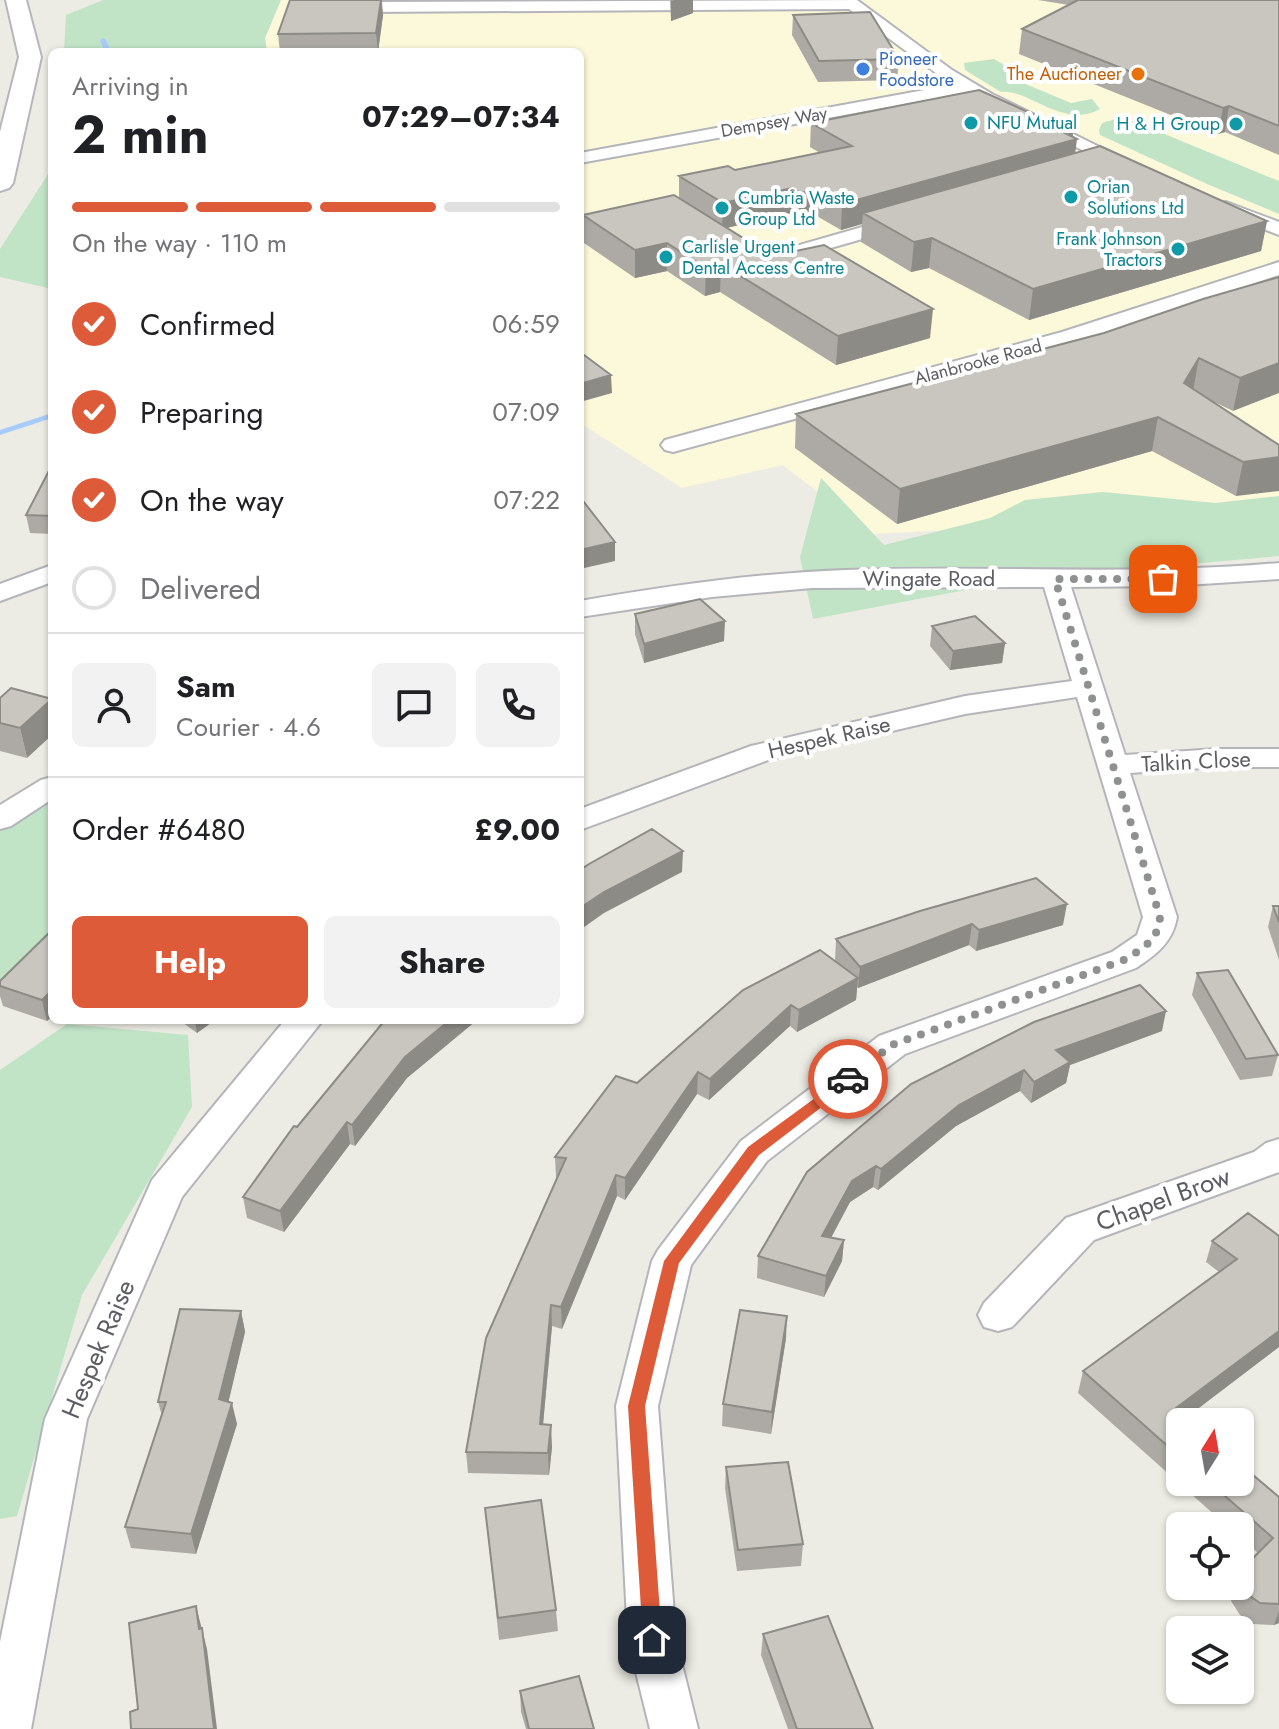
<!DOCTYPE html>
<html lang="en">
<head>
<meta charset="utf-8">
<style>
  body { margin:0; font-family:Jost,sans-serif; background:#f2f2f2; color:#202124; height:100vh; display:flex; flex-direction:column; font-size:30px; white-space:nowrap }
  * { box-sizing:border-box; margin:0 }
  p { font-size:26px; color:#757577 }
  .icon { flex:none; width:44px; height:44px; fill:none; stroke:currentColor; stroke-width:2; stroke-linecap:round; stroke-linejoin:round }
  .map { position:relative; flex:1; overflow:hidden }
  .details { position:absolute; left:48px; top:48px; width:536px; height:976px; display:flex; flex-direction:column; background:#fff; border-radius:12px; box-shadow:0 2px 6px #0004 }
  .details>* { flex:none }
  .needle { width:52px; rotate:11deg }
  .buttons { position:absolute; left:1166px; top:1408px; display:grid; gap:16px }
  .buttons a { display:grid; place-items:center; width:88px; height:88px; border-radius:12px; background:#fff; box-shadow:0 2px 6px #0004; font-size:40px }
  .pin { position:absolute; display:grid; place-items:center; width:68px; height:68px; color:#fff; margin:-34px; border-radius:16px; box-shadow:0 4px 12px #0006 }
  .courier { position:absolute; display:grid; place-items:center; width:80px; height:80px; margin:-40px; border:6px solid #de5b39; border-radius:50%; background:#fff; color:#222; box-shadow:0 2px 10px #0007 }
  .overview em { font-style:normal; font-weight:700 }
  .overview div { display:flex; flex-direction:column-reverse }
  .overview { display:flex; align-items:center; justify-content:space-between; height:136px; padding:0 24px }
  h1 { font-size:52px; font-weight:700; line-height:60px }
  .bar { display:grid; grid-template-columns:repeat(4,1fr); gap:12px 8px; align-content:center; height:96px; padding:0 24px }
  .bar i { height:10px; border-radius:6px; background:#e0e0e0 }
  .bar .active { background:#de5b39 }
  .bar p { grid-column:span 4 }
  .line { display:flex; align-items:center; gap:20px; padding:0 24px; border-top:2px solid #e0e0e0 }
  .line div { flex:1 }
  .round { display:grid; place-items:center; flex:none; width:84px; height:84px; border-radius:12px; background:#f2f2f2 }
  ol { padding:0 24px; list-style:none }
  li { display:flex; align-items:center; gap:24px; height:88px }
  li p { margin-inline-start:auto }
  li .icon { padding:8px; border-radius:50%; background:#de5b39; color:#fff; stroke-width:4 }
  li:last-child { color:#757577 }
  li i { width:44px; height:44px; border:4px solid #e0e0e0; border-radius:50% }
  .cta { display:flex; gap:16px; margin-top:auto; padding:16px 24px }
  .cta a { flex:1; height:92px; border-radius:12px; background:#de5b39; color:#fff; font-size:32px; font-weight:700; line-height:92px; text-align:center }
  .cta a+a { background:#f2f2f2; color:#202124 }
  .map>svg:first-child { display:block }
  .commercial { fill:#fcf8da }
  .green { fill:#c1e3c6 }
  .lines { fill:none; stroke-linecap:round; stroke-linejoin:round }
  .stream { fill:#a7cbfa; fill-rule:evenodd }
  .street-casing { stroke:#b4b5ba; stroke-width:4 }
  .secondary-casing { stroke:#b5b7bd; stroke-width:4 }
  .street { fill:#fff; fill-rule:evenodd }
  .secondary { fill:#fff; fill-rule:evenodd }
  .wall { fill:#adaaa5 }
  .shaded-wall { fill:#8d8b86 }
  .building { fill:#c9c6c0; stroke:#8d8b86; stroke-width:2 }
  .route { fill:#de5b39 }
  .done { stroke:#8f9090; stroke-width:8; stroke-dasharray:0 14.4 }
  .shop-dot { fill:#3f7fe0; stroke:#fff; stroke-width:3 }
  .food-dot { fill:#e8710a; stroke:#fff; stroke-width:3 }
  .culture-dot { fill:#0f9aa8; stroke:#fff; stroke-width:3 }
  .labels { text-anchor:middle; stroke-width:8; stroke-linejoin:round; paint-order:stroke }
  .far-shop-label { font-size:18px; fill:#366cbe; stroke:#fff; text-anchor:start }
  .far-food-label { font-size:18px; fill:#c56008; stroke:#fff; text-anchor:end }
  .far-street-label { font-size:18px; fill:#5c5e63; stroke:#fff }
  .far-culture-label { font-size:18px; fill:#0d838f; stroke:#fff; text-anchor:start }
  .street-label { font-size:22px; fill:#5c5e63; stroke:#fff }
  .near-street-label { font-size:26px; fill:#5c5e63; stroke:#fff }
</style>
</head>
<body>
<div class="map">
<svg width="1279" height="1729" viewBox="0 0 1279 1729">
  <rect width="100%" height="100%" fill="#edece4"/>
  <!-- commercial -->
  <path class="commercial" d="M281,0H1279V513L872,534L783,465L682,488L580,423V52H267L265,38Z"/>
  <!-- green -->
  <path class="green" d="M103,0H281L265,38L267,52H64L66,15Z
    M994,59L1018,73L1009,77L1071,103L1092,99L1100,109C1063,130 1028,88 1001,92L965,70L964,63Z
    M1123,117L1279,181V214L1207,184L1100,135L1099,130L1102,123Z
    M52,168V289L0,277V249Z
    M821,478L884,545L990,518L1025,500L1103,492L1215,503L1279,496V556L1023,579L813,619L800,557Z
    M52,772V937L0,987V814Z
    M67,1024L188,1035L192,1107L82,1295L17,1516L0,1519V1070Z"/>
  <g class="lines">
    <!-- stream -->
    <path class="stream" d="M103,38L106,40L111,52H105L100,40Z
      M52,413V418L0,435V430Z"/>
    <defs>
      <path id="street" d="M857,0L952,70L992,94L1138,166L1129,171L1123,170L965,93L580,163V153L952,85L849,9L368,12L360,7L368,2Z
        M1226,202L1279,222V235L1219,212L1216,208L1219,204Z
        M904,215L911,217L914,221L911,225L768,266L758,260L761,256Z
        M1279,262V275L1078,342L673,452L665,450L661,445L665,440L1062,332Z
        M1279,563V579L1171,586L1071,587L1125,755L1217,749H1279V767H1217L1130,773L1177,917C1173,942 1156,955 1136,968L905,1054L767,1161L691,1265L658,1406L676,1640L698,1729H650L628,1640L616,1406L652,1261L658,1250L741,1141L879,1036L1112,952L1137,935L1143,917L1077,697L965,714L771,759L580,830V809L751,746L965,696L1072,681L1044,587L812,588L712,597L580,617V601C668,586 757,573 846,570C991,565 1135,576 1279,563Z
        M52,565V582L0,601V584Z
        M52,777V799L11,826L0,829V805L41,780Z
        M285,1020H323L182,1197L87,1419L31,1729H0V1642L45,1419L152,1180Z
        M1279,1139V1172L1094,1240L1012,1327L998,1331L984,1327L978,1315L984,1303L1066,1218L1254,1152L1266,1143Z"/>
      <path id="secondary" d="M6,0H26L41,57L13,183L9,188L0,191V132L19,57Z"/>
    </defs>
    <!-- street casing -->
    <use href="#street" class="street-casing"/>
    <!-- secondary casing -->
    <use href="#secondary" class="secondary-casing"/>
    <!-- street -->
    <use href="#street" class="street"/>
    <!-- secondary -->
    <use href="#secondary" class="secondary"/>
  </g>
  <!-- wall -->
  <path class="wall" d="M290,0H382L383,15L378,52H280L278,34Z
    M670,0H693V13L671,21Z
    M1038,0H1279V155L1225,132L1218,134L1019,54L1022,29L1069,5Z
    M793,15L899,59L897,80L818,82L792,35Z
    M811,123L1073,132V137L1075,153L1267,221L1261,251L1029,320L929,268L911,272L861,242L862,224L841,230L815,215L799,218L791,213L726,228L772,256L930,338L836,365L720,292L705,296L667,271L635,278L584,243L583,215L679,198V176L735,170L820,153L810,147Z
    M1279,277L1233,411L1206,398L1279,445L1236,496L1152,451L897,524L795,448L796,414L1104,333Z
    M52,465V534L30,533L26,515Z
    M635,614L724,641L644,663L635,634Z
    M932,626L1005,643L1002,663L950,670L930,646Z
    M11,688L27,758L0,751V698Z
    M1273,906H1279V960L1268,927Z
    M920,911L1063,925L976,951L969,945L858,988L857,987L856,1000L797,1032L790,1026L709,1100L697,1094L625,1200L617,1196L562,1329L552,1326L543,1425L552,1447L549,1475L468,1473L466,1452L557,1179L556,1178L555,1157L637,1083L835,961L836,939Z
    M52,930V1016L47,1021L3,1006L0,996V981Z
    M1197,973L1278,1055L1272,1076L1240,1080L1192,995Z
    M179,1020H215L197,1033Z
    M385,1020H477L407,1078L355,1146L350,1144L284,1232L247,1218L243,1197L297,1127Z
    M1162,1031L1070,1065L1066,1083L1031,1103L1020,1091L956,1126L878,1190L873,1187L850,1202L831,1237L844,1240L842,1261L824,1297L757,1278L758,1256L911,1084Z
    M1279,1236V1347L1180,1422V1482H1240L1279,1497V1623L1274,1625L1252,1624L1240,1615L1231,1601L1235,1586H1240V1571L1258,1553L1240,1537V1526H1227L1078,1393L1083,1371L1219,1272L1206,1262L1212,1241Z
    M241,1311L245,1332L228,1402L237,1424L196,1554L131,1548L125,1527L162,1416L158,1402Z
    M786,1338L771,1434L722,1426L723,1404Z
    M726,1467L803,1544L801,1566L737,1571L725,1488Z
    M485,1508L556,1610L558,1631L499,1640Z
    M763,1634L873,1729H788L761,1655Z
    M520,1691L594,1729H526L521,1712Z"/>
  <!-- shaded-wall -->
  <path class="shaded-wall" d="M381,0L383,15L378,52L376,33Z
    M675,0H693V13L671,21V1Z
    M1229,106L1225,132L1218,134L1223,108Z
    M1073,132L1072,140L1077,139L1074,163L863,213L862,224L841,230L842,204Z
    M792,188L791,213L722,229L723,203Z
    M817,189L815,215L799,218L801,193Z
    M1267,221L1261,251L1029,320L1033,289Z
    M932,238L929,268L911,272L914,242Z
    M667,243V271L635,278V250Z
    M721,264L720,292L705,296L706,268Z
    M933,309L930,338L836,365L838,336Z
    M1199,358L1193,391L1184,383Z
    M1279,363V393L1233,411L1240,378Z
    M611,375L612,393L580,402V384Z
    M1158,417L1152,451L897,524L900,489Z
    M1279,457V491L1236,496L1243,462Z
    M615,542V561L580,569V550Z
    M725,621L724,641L644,663V644Z
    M1005,643L1002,663L950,670L953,651Z
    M52,699V735L27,758L20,728Z
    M683,851L682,872L604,913L580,930V908L604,892Z
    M1067,904L1063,925L976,951L979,930Z
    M972,924L969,945L858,988L860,967Z
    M858,978L856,1000L797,1032L799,1010Z
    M52,990V1016L47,1021L42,1000Z
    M791,1005L790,1026L709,1100L710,1079Z
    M1166,1011L1162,1031L1070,1065L1066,1083L1031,1103L1034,1082L1056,1050Z
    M195,1020H215L197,1033Z
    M450,1020H477L407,1078L355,1146L352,1125L405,1057Z
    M1024,1070L1020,1091L956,1126L878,1190L881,1169L959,1105Z
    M698,1072L697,1094L625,1200V1178Z
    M347,1122L350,1144L284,1232L280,1211Z
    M876,1166L873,1187L850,1202L821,1257L822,1236L852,1181Z
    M616,1175L617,1196L562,1329L561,1307Z
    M844,1240L842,1261L824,1297L826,1276Z
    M551,1305L552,1326L541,1446L540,1424Z
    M241,1311L245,1332L224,1421L219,1399Z
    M787,1316L786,1338L771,1434L772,1412Z
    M1279,1331V1347L1170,1430L1176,1408Z
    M232,1403L237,1424L196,1554L191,1534Z
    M551,1425L552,1447L549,1475L548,1453Z
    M196,1606L207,1649L217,1729H214Z
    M1279,1611V1623L1274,1625Z"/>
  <!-- building -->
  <path class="building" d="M290,0H381L376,33L278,34Z
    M1078,0H1279V126L1229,106L1223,108L1022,29Z
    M870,12L899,59L819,61L793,15Z
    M979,90L1073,132L1065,133L1077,139L842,204L817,189L801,193L792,188L723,203L679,176L728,166L735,170L852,146L811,123Z
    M1100,146L1267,221L1033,289L932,238L914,242L863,213Z
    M674,195L772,256L824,245L933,309L838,336L721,264L706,268L667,243L635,250L583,215Z
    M1279,277V363L1240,378L1199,358L1184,383L1279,445V457L1243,462L1158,417L900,489L796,414L1104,333L1203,299Z
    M580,352L611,375L580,384Z
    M52,465V516L26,515Z
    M580,497L615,542L580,550Z
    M700,599L725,621L644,644L635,614Z
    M975,616L1005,643L953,651L932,626Z
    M11,688L52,699L20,728L0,723V698Z
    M652,829L683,851L604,892L580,908V870L589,864Z
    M1036,878L1067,904L979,930L972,924L860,967L836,939L920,911Z
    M1273,906H1279V922Z
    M52,930V990L42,1000L0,986V981Z
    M820,950L858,978L799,1010L791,1005L710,1079L698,1072L625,1178L616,1175L561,1307L551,1305L540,1424L551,1425L548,1453L466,1452L486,1338L566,1158L555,1157L616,1076L637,1083L743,990Z
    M1228,970L1278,1055L1246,1059L1197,973Z
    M1140,985L1166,1011L1056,1050L1070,1062L1034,1082L1024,1070L959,1105L881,1169L876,1166L852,1181L822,1236L844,1240L826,1276L758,1256L807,1172L911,1084L1034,1022Z
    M385,1020H450L405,1057L352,1125L347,1122L280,1211L243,1197L294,1126L297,1127Z
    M1248,1213L1279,1236V1331L1176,1408L1192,1422H1180V1457L1083,1371L1237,1259L1212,1241Z
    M180,1309L241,1311L219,1399L232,1403L191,1534L125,1527L166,1402H158Z
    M740,1310L787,1316L772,1412L723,1404Z
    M788,1462L803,1544L738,1550L726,1467Z
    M1240,1464L1279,1497V1604L1260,1603L1247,1594L1240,1582V1571L1273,1538L1209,1482H1240Z
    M541,1500L556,1610L498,1618L485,1508Z
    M196,1606L199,1629L202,1628L214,1729H131L130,1712L138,1709L129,1623Z
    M828,1616L873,1729H797L763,1634Z
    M579,1676L594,1729H529L520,1691Z"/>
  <!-- route -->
  <path class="route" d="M848,1074L855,1079L853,1083L759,1155L679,1263L645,1406L662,1640L659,1646L652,1649L645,1646L643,1640L628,1406L664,1261L748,1147Z"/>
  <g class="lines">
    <!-- done -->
    <path class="done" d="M848,1079L892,1045L1124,960C1143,948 1158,941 1160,917L1055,579H1163"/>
  </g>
  <!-- markers -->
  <circle class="shop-dot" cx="863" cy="69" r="8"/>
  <circle class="food-dot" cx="1138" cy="74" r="8"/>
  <g class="culture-dot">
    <circle cx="971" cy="123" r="8"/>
    <circle cx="1236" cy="124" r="8"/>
    <circle cx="1071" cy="197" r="8"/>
    <circle cx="722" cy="208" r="8"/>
    <circle cx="1178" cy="249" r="8"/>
    <circle cx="666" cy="257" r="8"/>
  </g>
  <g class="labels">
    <!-- far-shop labels -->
    <g class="far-shop-label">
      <text x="879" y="65">Pioneer<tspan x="879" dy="21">Foodstore</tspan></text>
    </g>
    <!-- far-food labels -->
    <g class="far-food-label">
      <text x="1122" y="80">The Auctioneer</text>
    </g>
    <!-- far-street labels -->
    <g class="far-street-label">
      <text transform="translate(774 122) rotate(-10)" y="6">Dempsey Way</text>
      <text transform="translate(978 362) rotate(-15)" y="6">Alanbrooke Road</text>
    </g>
    <!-- far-culture labels -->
    <g class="far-culture-label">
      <text x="987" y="129">NFU Mutual</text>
      <text x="1220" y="130" text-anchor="end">H &amp; H Group</text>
      <text x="1087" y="193">Orian<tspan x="1087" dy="21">Solutions Ltd</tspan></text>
      <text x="738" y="204">Cumbria Waste<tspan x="738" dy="21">Group Ltd</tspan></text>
      <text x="1162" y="245" text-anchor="end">Frank Johnson<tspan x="1162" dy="21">Tractors</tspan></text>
      <text x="682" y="253">Carlisle Urgent<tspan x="682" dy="21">Dental Access Centre</tspan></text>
    </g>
    <!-- street labels -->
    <g class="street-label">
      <text x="929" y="586">Wingate Road</text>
      <text transform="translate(829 737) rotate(-13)" y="8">Hespek Raise</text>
      <text transform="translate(1196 761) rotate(-3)" y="8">Talkin Close</text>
    </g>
    <!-- near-street labels -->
    <g class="near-street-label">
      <text transform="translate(1163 1199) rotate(-20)" y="9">Chapel Brow</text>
      <text transform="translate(98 1349) rotate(-67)" y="9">Hespek Raise</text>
    </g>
  </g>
</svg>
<div class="buttons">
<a><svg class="needle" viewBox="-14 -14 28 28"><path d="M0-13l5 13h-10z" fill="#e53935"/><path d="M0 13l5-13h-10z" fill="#757577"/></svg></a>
<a><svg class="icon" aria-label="locate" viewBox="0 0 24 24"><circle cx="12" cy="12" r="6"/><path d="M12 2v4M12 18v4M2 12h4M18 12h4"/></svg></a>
<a><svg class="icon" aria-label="layers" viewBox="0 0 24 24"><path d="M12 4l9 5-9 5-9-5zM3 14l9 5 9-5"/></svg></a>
</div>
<div class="pin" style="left:1163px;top:579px;background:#ea580c"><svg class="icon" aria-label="bag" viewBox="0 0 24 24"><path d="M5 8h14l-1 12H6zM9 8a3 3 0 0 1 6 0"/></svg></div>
<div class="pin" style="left:652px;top:1640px;background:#1f2937"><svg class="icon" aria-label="home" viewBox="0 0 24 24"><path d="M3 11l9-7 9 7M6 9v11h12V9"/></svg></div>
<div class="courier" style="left:848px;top:1079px"><svg class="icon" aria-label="car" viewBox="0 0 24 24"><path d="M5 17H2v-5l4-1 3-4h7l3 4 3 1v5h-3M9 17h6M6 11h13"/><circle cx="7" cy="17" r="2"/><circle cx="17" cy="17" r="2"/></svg></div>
<section class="details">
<div class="overview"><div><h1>2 min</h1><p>Arriving in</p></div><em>07:29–07:34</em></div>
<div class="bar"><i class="active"></i><i class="active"></i><i class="active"></i><i></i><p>On the way · 110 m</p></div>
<ol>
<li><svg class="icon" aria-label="check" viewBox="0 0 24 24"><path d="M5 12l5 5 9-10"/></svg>Confirmed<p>06:59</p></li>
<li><svg class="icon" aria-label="check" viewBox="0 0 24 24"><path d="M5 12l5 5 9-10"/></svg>Preparing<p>07:09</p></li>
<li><svg class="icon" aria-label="check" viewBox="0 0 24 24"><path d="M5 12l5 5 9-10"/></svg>On the way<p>07:22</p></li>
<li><i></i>Delivered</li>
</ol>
<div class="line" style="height:144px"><a class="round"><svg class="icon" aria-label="person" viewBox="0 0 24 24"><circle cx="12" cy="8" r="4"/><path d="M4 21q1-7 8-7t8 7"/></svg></a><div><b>Sam</b><p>Courier · 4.6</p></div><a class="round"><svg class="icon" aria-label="chat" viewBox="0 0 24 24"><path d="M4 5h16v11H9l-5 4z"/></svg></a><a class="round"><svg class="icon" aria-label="phone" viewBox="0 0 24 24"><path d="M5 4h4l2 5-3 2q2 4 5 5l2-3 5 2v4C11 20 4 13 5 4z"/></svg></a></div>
<div class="line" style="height:104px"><div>Order #6480</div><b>£9.00</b></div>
<div class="cta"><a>Help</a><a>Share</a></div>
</section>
</div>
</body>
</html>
